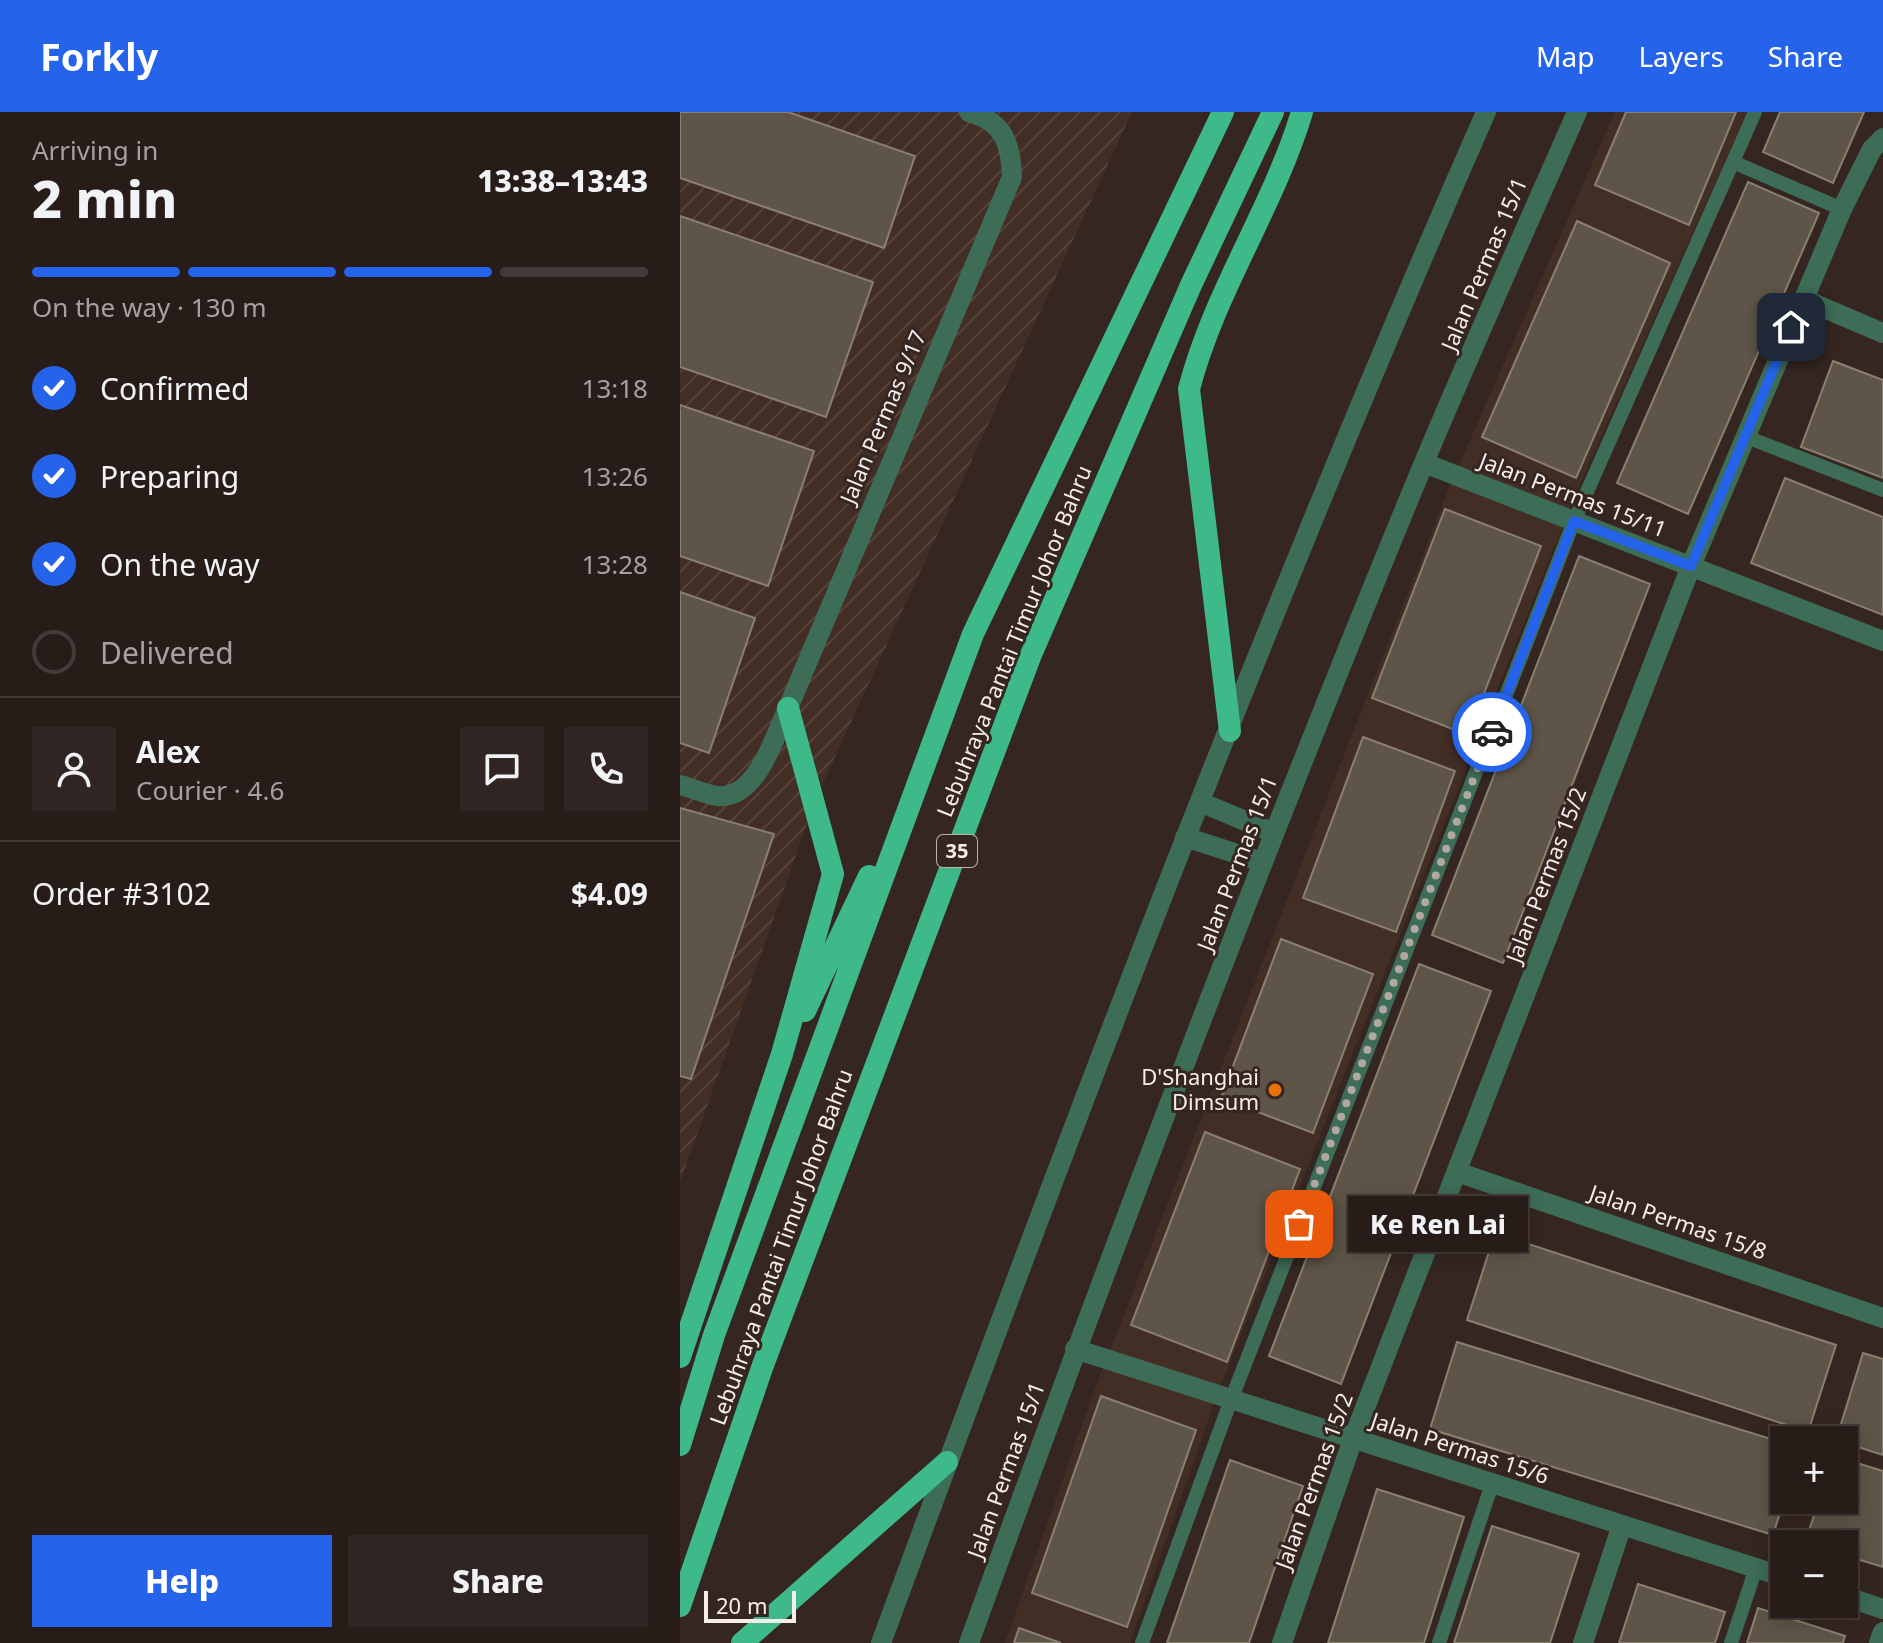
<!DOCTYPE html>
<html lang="en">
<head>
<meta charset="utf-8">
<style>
  body { margin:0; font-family:"Noto Sans",sans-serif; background:#302522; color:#f1f3f6; height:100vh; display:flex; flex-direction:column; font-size:30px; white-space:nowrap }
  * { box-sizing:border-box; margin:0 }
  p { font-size:26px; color:#a5a1a2 }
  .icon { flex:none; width:44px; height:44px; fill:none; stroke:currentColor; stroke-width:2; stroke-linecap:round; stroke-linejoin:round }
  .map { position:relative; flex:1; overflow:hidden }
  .details { display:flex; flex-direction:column; background:#281c19; width:680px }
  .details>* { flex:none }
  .buttons { position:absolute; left:1090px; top:1314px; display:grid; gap:16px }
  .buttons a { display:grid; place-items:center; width:88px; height:88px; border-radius:0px; background:#281c19; box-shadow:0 4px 20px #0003,0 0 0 2px #443a38; font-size:40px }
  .scale { position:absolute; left:24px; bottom:20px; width:92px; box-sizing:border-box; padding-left:8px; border:4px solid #f7edea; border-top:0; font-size:22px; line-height:28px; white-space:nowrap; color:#f7edea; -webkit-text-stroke:6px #352621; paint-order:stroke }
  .pin { position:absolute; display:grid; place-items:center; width:68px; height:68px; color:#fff; margin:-34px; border-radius:16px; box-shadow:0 4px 12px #0006 }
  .courier { position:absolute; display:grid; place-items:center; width:80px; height:80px; margin:-40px; border:6px solid #2563eb; border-radius:50%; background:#fff; color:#222; box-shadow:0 2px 10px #0007 }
  .bubble { position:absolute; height:56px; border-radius:0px; background:#281c19; box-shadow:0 4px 20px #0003,0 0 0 2px #443a38; font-size:26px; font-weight:800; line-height:56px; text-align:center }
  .head em { font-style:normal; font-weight:800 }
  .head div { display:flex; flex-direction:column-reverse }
  .head { display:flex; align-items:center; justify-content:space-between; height:136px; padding:0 32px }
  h1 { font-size:52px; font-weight:800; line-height:60px }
  .bar { display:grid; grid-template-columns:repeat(4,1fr); gap:12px 8px; align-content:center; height:96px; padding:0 32px }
  .bar i { height:10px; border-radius:6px; background:#443a38 }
  .bar .active { background:#2563eb }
  .bar p { grid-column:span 4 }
  .line { display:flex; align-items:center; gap:20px; padding:0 32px; border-top:2px solid #443a38 }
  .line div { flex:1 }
  .round { display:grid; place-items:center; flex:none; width:84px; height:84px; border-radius:0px; background:#302522 }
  ol { padding:0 32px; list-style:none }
  li { display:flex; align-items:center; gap:24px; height:88px }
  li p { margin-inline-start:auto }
  li .icon { padding:8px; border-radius:50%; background:#2563eb; color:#fff; stroke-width:4 }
  li:last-child { color:#a5a1a2 }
  li i { width:44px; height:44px; border:4px solid #443a38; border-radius:50% }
  .cta { display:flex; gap:16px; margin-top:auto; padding:16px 32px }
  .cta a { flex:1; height:92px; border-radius:0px; background:#2563eb; color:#fff; font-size:32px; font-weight:800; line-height:92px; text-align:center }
  .cta a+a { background:#302522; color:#f1f3f6 }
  header { display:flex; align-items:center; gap:48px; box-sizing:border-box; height:112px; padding:0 40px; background:#2563eb; color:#fff }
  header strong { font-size:38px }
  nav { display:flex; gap:44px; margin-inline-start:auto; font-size:28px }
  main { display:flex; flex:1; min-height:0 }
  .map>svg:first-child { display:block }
  .built { fill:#432e26 }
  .industrial { fill:url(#industrial-furrows) }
  .building { fill:#5e5548; stroke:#898071; stroke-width:2 }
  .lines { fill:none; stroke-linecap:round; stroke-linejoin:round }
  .service { stroke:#3d6c57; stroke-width:14 }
  .minor { stroke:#3d6c57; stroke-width:20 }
  .trunk { stroke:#3eba8a; stroke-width:22 }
  .done { stroke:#b3a7a4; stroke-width:8; stroke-dasharray:0 14.4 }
  .route { stroke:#2563eb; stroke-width:10 }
  .food-dot { fill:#e8710a; stroke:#352621; stroke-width:3 }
  .labels { text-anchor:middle; stroke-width:6; stroke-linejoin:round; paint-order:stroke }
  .shield { fill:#352621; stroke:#bdb1ae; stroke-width:2 }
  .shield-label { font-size:20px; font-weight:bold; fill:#f7edea }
  .street-label { font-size:22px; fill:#f7edea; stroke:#352621 }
  .poi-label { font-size:22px; fill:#f7edea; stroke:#352621; text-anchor:end }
</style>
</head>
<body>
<header>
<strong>Forkly</strong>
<nav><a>Map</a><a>Layers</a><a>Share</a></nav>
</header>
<main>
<section class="details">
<div class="head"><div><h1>2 min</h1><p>Arriving in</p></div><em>13:38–13:43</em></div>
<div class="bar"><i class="active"></i><i class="active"></i><i class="active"></i><i></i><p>On the way · 130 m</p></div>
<ol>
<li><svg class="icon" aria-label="check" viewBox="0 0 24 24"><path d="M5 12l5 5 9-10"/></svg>Confirmed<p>13:18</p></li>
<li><svg class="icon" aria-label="check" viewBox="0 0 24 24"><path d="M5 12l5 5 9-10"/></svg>Preparing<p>13:26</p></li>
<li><svg class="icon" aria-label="check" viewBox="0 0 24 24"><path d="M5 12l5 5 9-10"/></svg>On the way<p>13:28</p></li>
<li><i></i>Delivered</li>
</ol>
<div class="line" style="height:144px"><a class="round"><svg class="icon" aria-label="person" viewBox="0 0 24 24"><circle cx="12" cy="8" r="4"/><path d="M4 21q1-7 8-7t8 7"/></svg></a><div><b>Alex</b><p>Courier · 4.6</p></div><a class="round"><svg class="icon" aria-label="chat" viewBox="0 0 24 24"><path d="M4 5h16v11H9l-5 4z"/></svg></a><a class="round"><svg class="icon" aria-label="phone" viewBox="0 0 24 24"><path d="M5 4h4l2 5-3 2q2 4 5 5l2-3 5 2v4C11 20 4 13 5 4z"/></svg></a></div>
<div class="line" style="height:104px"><div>Order #3102</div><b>$4.09</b></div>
<div class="cta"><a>Help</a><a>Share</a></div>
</section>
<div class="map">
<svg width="1203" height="1531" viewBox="0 0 1203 1531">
  <defs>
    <pattern id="industrial-furrows" width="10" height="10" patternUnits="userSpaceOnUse" patternTransform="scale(2)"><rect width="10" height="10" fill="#432e26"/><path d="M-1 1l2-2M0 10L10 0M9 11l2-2" fill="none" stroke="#56423b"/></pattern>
  </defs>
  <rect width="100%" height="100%" fill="#352621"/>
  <!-- built -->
  <path class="built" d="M935,0H1067L893,388L539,1278L450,1531H325L414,1279L771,371Z"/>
  <!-- industrial -->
  <path class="industrial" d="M0,0H452L137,684L0,1071Z"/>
  <!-- building -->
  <path class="building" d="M0,0H108L235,44L204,136L0,66Z
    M946,0H1056L1009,113L915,73Z
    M1100,0H1184L1153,71L1083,40Z
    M1068,70L1139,101L1008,402L937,371Z
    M0,104L193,170L146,305L0,255Z
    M897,109L990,151L896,366L802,325Z
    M1153,249L1203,268V366L1121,335Z
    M0,293L134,339L88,474L0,444Z
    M1105,366L1203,405V503L1071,451Z
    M765,397L861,434L788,623L692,586Z
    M899,444L970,472L823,851L752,823Z
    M0,480L75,506L29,641L0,631Z
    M683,625L775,659L716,820L623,786Z
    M0,696L94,722L11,967L0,964Z
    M601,827L693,862L633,1021L541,986Z
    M739,852L811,879L661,1272L589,1244Z
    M525,1020L620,1057L547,1250L451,1213Z
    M815,1121L1156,1233L1128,1320L787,1208Z
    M777,1230L1104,1331V1388L1093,1423L750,1317Z
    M1183,1241L1203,1247V1343L1156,1328Z
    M421,1284L516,1318L447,1515L352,1481Z
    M1164,1347L1203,1359V1455L1164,1443V1432L1125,1431L1139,1388H1164Z
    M550,1348L623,1374L569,1531H487Z
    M697,1377L784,1405L744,1531H648Z
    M812,1414L899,1442L870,1531H774Z
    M958,1472L1045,1500L1035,1531H939Z
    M1078,1496L1165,1524L1163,1531H1067Z
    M339,1516L381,1531H334Z"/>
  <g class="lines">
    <!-- service -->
    <path class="service" d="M1053,50L1162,97
      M1064,324L1203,378
      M462,1531L551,1288L894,409L1075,0
      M759,1531L812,1372
      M1051,1531L1076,1456"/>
    <!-- minor -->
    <path class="minor" d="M1123,187L1203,221
      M744,351L1203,529
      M0,673C12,676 25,682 37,684C77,688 94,625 108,596L332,65C331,31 323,9 289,0
      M520,690L594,721
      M505,725L582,750
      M777,1060L1203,1206
      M395,1237L1104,1465
      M1164,1484L1203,1497
      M201,1531C391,1016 585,502 806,0
      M289,1531C431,1139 579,750 738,365C789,242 844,121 897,0
      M602,1531L673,1327L1011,454L1162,97L1192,37L1203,26
      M903,1531L942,1413
      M1199,1531L1203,1520"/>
    <!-- trunk -->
    <path class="trunk" d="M550,619L509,277C534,180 593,96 622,0
      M125,899L189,764
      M0,1245L102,942L153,762L108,596
      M0,1333L34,1223L293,522L543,0
      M0,1494L83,1253L350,545L511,173L593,0
      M62,1531L267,1350"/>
  </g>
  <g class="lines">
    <!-- done -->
    <path class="done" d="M619,1112L812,620"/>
    <!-- route -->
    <path class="route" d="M812,620L894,409L1011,454L1111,215"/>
  </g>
  <!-- markers -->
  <circle class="food-dot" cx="595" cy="978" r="8"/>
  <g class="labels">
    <!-- shield labels -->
    <rect class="shield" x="257" y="723" width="40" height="32" rx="6"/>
    <g class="shield-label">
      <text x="277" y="746">35</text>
    </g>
    <!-- street labels -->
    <g class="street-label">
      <text transform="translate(804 152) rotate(-67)" y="8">Jalan Permas 15/1</text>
      <text transform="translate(203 305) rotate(-67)" y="8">Jalan Permas 9/17</text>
      <text transform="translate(893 383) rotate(21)" y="8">Jalan Permas 15/11</text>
      <text transform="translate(334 529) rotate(-68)" y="8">Lebuhraya Pantai Timur Johor Bahru</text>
      <text transform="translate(557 751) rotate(-69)" y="8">Jalan Permas 15/1</text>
      <text transform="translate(866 763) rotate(-69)" y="8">Jalan Permas 15/2</text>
      <text transform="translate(998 1110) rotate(19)" y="8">Jalan Permas 15/8</text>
      <text transform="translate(101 1135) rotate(-70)" y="8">Lebuhraya Pantai Timur Johor Bahru</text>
      <text transform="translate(780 1336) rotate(18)" y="8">Jalan Permas 15/6</text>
      <text transform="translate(326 1358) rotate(-70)" y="8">Jalan Permas 15/1</text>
      <text transform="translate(634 1369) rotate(-70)" y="8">Jalan Permas 15/2</text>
    </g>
    <!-- poi labels -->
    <g class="poi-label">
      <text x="579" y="973">D'Shanghai<tspan x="579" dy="25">Dimsum</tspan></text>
    </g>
  </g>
</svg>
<div class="buttons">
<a>+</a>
<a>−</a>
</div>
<div class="scale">20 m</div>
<div class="pin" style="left:619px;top:1112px;background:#ea580c"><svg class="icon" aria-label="bag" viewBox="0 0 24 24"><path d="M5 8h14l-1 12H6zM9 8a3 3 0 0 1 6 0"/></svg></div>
<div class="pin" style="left:1111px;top:215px;background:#1f2937"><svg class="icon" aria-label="home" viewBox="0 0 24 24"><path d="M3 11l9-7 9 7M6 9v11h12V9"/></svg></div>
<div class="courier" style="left:812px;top:620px"><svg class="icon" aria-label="car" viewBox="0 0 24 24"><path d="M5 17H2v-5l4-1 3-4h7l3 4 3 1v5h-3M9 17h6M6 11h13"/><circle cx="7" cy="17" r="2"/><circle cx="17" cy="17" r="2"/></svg></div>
<div class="bubble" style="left:668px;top:1084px;width:180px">Ke Ren Lai</div>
</div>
</main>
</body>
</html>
